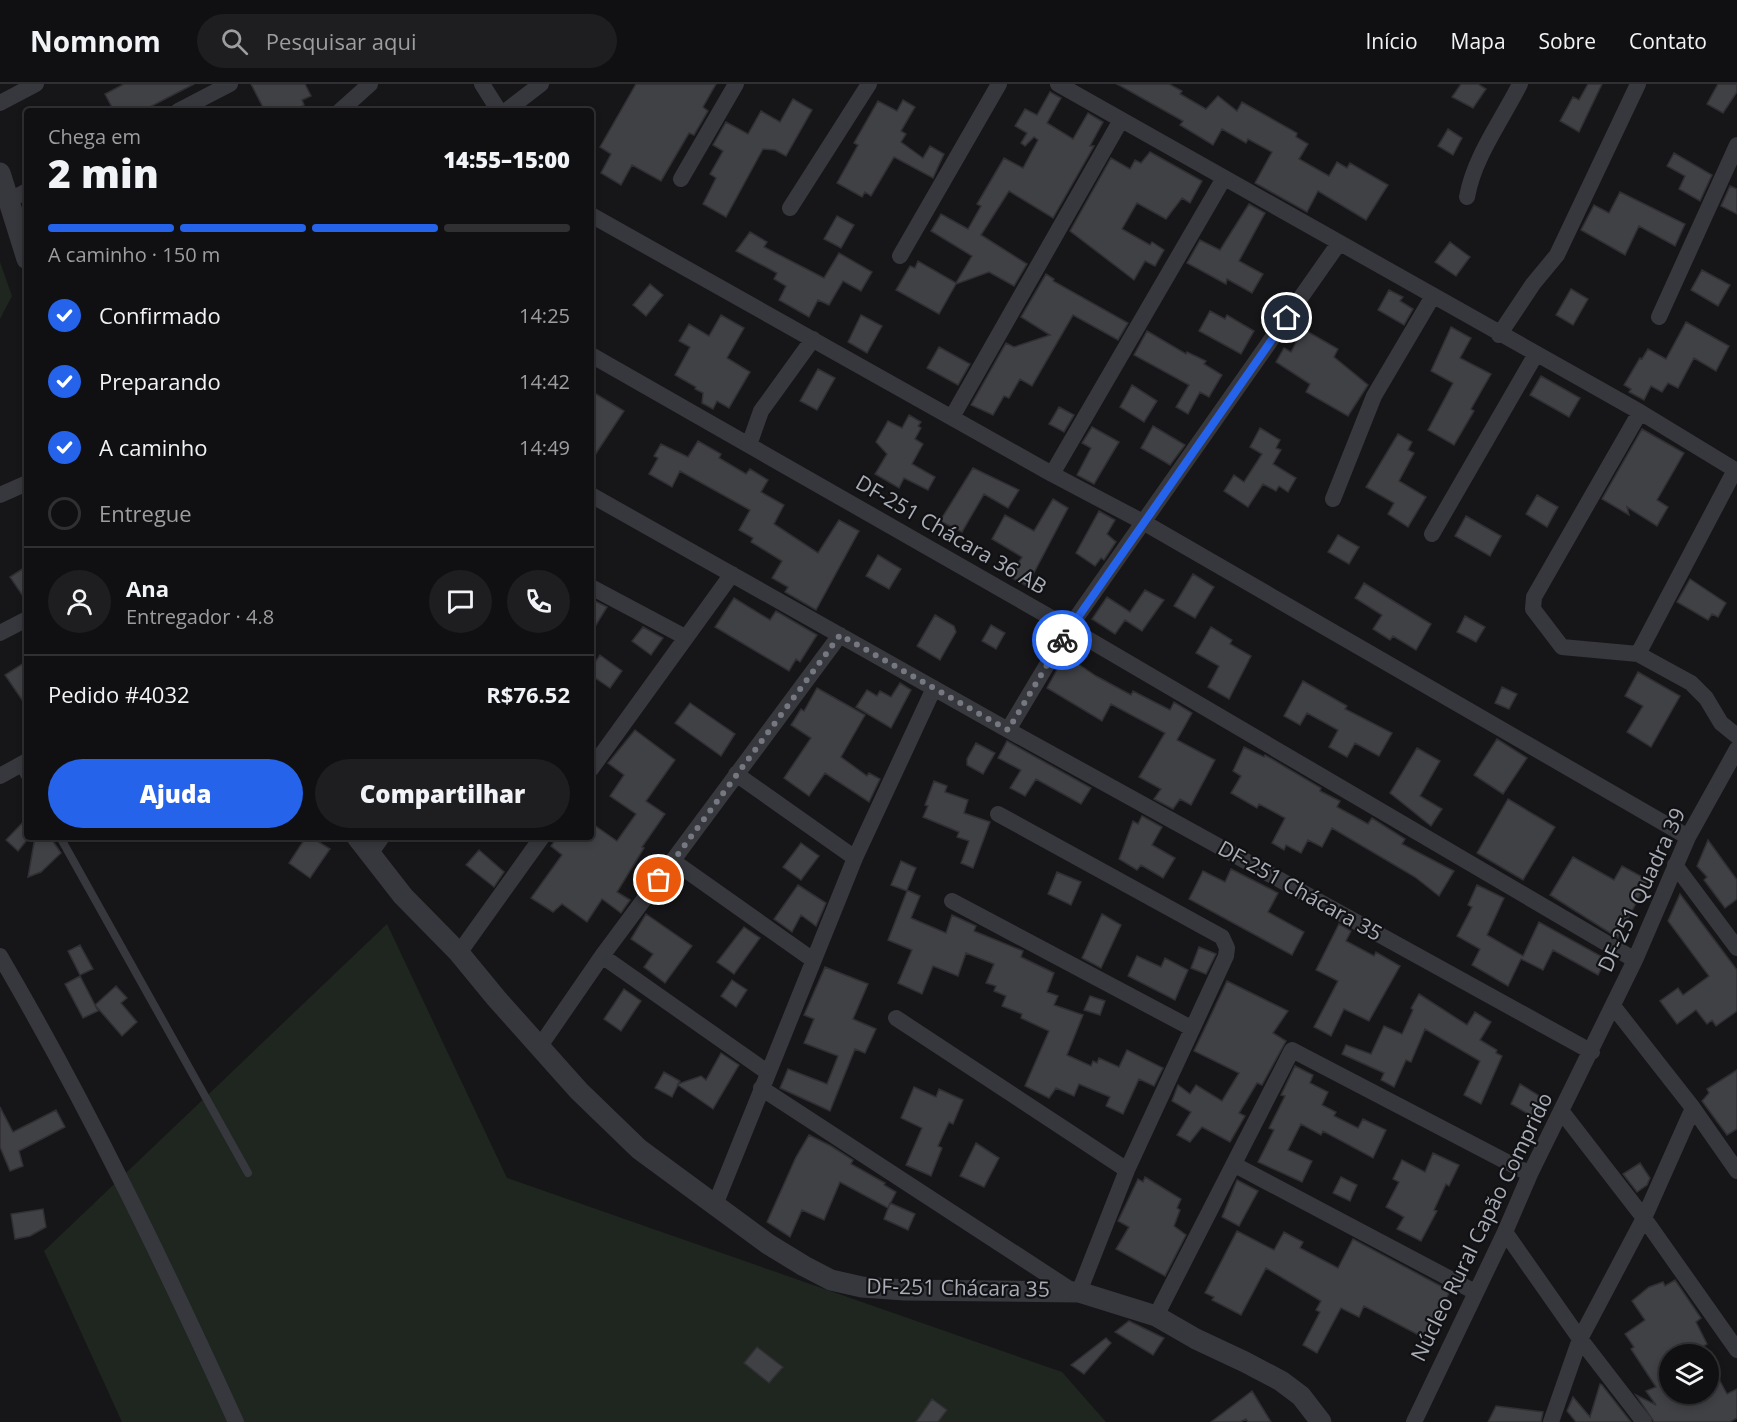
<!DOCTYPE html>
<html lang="pt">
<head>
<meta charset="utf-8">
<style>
  body { margin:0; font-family:"Open Sans",sans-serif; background:#1e1e20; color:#f1f3f6; height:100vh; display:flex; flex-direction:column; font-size:22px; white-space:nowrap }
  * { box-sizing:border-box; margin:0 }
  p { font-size:20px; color:#9c9d9f }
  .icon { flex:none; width:33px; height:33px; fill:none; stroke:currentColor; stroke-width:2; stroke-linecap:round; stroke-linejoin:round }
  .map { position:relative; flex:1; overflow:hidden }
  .side { position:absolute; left:24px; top:24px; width:570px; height:732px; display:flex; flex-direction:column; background:#101012; border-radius:6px; box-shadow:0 3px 9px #0003,0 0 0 2px #303032 }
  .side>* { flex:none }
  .tools { position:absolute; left:1659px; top:1260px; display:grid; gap:12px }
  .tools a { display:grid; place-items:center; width:60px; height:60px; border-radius:50%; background:#101012; box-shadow:0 3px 9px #0003,0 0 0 2px #303032; font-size:30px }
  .pin { position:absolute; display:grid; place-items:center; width:51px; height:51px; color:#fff; margin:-26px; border:3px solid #fff; border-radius:50%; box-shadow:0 2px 6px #0007 }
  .courier { position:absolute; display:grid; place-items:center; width:60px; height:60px; margin:-30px; border:4px solid #2563eb; border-radius:50%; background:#fff; color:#222; box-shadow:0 2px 8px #0007 }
  .head em { font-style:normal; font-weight:800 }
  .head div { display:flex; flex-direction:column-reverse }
  .head { display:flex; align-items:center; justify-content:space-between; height:102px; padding:0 24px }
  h1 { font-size:39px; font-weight:800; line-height:45px }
  .bar { display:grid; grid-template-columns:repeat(4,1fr); gap:9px 6px; align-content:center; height:72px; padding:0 24px }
  .bar i { height:8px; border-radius:4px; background:#303032 }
  .bar .selected { background:#2563eb }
  .bar p { grid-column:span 4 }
  .line { display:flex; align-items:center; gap:15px; padding:0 24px; border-top:2px solid #303032 }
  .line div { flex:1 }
  .round { display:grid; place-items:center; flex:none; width:63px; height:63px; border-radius:32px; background:#1e1e20 }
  ol { padding:0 24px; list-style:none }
  li { display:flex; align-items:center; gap:18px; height:66px }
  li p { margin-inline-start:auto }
  li .icon { padding:6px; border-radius:50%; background:#2563eb; color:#fff; stroke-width:4 }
  li:last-child { color:#9c9d9f }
  li i { width:33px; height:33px; border:3px solid #303032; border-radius:50% }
  .primary-button { display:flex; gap:12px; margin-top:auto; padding:12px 24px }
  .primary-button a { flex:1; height:69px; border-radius:36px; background:#2563eb; color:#fff; font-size:24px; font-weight:800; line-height:69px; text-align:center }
  .primary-button a+a { background:#1e1e20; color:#f1f3f6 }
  header { display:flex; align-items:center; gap:36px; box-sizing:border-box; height:84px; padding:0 30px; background:#101012; border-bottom:2px solid #303032 }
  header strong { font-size:28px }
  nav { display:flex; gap:33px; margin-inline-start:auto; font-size:21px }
  .search { width:420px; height:54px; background:#1e1e20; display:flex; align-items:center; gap:15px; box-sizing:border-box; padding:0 21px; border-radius:33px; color:#9c9d9f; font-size:22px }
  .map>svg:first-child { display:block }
  .green { fill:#1e261f }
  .building { fill:#404145; stroke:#303034; stroke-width:1.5 }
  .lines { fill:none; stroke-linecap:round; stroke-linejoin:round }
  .service { stroke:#37383d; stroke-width:8 }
  .minor { stroke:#37383d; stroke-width:16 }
  .tertiary { stroke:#37383d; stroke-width:21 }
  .done { stroke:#757880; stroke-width:6; stroke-dasharray:0 10.8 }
  .route { stroke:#2563eb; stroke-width:8 }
  .labels { text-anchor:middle; stroke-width:4.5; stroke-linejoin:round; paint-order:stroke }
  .street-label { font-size:21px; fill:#a8adb8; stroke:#111113 }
</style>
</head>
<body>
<header>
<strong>Nomnom</strong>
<div class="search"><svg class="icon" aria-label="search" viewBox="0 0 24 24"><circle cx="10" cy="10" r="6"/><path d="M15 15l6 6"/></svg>Pesquisar aqui</div>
<nav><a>Início</a><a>Mapa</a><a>Sobre</a><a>Contato</a></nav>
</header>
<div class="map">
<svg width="1737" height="1338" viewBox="0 0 1737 1338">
  <rect width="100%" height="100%" fill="#161618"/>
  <!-- green -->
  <path class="green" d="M0,178L12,212L0,235Z
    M387,840L507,1094L1062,1288L1106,1338H122L44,1167Z"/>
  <!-- building -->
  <path class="building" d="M124,0H194L142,27H114L105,10Z
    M251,0H305L311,12L302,16L304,21L293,27H265Z
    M636,0H716L703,23L708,27L694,51L689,49L661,97L632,81L621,101L601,89L611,70L600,63Z
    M1117,0H1169L1182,7L1180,10L1206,25L1218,12L1237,27L1242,18L1297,49L1296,53L1308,60L1299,75L1329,92L1337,78L1347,84L1350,79L1388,101L1366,136L1318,107L1307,128L1255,99L1272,68L1248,55L1246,59L1222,45L1213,61L1180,41L1183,37Z
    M1461,0H1478L1486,5L1473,24L1452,13Z
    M1588,0H1602L1579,48L1560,37L1573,13L1579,16Z
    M1718,0H1737V8L1723,29L1707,20Z
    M1050,8L1061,14L1047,39L1073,55L1088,29L1103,38L1090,62H1094L1053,134L1009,107L981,151L1027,180L1014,202L989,188L956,200L939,230L896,206L910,182L915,184L918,177L956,199L972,172L931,147L941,130L968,145L981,122L977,120L1004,74L1023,84L1038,56L1034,53L1025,62L1021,59L1027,49L1015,42L1025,25L1037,31Z
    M793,15L812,26L786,72L775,66L763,65L726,133L703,120L716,94L710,90L723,67L713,61L726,38L748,50L761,27L780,38Z
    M903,16L915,23L901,47L906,50L901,58L923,74L930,62L944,70L933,94L894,73L871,112L865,108L862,113L837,99L858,61L854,59L878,17L897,27Z
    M1448,45L1462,54L1453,71L1438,62Z
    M1150,68L1202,97L1190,119L1182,114L1166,135L1137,119L1122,145L1150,161L1152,158L1164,166L1155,182L1145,177L1134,196L1070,147L1111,74L1130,85L1135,76L1141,79Z
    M1674,69L1712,91L1700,117L1679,105L1685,92L1667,82Z
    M1730,102L1737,105V130L1721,122Z
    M1620,108L1685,140L1675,162L1639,142L1625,171L1581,146L1594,121L1609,129Z
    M1249,120L1265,129L1239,177L1263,190L1252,209L1227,195L1226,200L1187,179L1200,156L1220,166Z
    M837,132L854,141L841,164L824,155Z
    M750,148L767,158L764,163L824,194L839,169L872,188L861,207L843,197L829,221L818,216L809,233L779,216L786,202L774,195L777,189L736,167Z
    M1450,158L1470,173L1456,192L1435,178Z
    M1702,186L1730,201L1718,222L1691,206Z
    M1046,190L1054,195L1053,197L1128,239L1118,256L1073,231L1032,302L1020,295L1009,314L1004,312L993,331L971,321L1006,259L1014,263L1050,251L1021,233Z
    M650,200L663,211L646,232L633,221Z
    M1571,205L1588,215L1573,241L1556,231Z
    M1389,206L1403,213L1400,217L1413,225L1404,241L1378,226Z
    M1210,227L1225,235L1227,231L1254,247L1241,270L1199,247Z
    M721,231L744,244L727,274L750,288L729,324L717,317L713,325L702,319L703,309L695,305L696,303L675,291L690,263L679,257L689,240L709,252Z
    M861,231L882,242L867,269L848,258Z
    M1686,238L1729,262L1716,287L1694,274L1678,304L1668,299L1662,308L1651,302L1644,316L1629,308L1631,305L1624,301L1640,274L1642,275L1648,265L1666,275Z
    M1451,243L1471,254L1460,274L1491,290L1471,325L1474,327L1454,361L1428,346L1453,299L1431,287Z
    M1303,245L1338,265L1334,273L1368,301L1348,332L1306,308L1310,300L1276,278L1284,264L1291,268Z
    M1147,247L1186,270L1187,268L1206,277L1204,280L1222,291L1209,313L1200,308L1188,330L1176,323L1189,301L1134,271Z
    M939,263L970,280L958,301L927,284Z
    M818,285L835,294L817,326L800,317Z
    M1541,292L1580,314L1569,333L1530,311Z
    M1132,301L1157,317L1144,338L1120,323Z
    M591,307L624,327L591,377Z
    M1059,323L1074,331L1064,348L1049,340Z
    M909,331L921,338L918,342L921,344L915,355L923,360L912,380L935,393L928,406L904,394L899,404L875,390L887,370L876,358L888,337L902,344Z
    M1153,342L1185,361L1170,381L1141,364Z
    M1092,343L1119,358L1094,400L1077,391L1091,364L1082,359Z
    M1260,344L1280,356L1276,364L1281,366L1273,380L1296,394L1288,408L1279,402L1276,407L1263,400L1248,423L1224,407L1234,391L1244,398L1262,370L1250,363Z
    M1642,345L1684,369L1657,416L1668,423L1657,442L1627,423L1629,431L1602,415Z
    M1398,350L1412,358L1408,366L1414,369L1399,397L1426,413L1408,443L1388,430L1394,419L1366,403Z
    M698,357L721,370L719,374L746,390L750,385L768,396L761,408L784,421L774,440L818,469L839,436L859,447L816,526L785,508L788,503L772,494L782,477L751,458L753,454L739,446L750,426L680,387L672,403L649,390L658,374L654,372L661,360L688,373Z
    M973,384L1019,406L1008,424L984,410L962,448L940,437Z
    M1537,411L1558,423L1547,443L1526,430Z
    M1053,415L1068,424L1027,502L1010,493L1022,473L992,455L1005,431L1034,447Z
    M1099,427L1115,436L1107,450L1116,458L1104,476L1101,474L1095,482L1076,469Z
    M1466,432L1501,452L1490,472L1455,452Z
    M1338,451L1359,463L1349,480L1328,468Z
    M878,471L901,485L889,505L866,492Z
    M27,482V518L10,493Z
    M1193,490L1214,503L1195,534L1174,522Z
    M1690,495L1726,519L1718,533L1712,530L1708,536L1677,518Z
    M1364,499L1431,540L1416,566L1393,552L1390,556L1373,545L1382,531L1355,514Z
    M1145,506L1164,516L1142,547L1125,536L1115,550L1092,535L1107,513L1130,528Z
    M734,514L770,536L776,527L817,551L800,578L796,575L789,587L715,543Z
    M591,515L607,523L591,549Z
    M935,531L954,542L956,548L940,576L917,562Z
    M1465,532L1485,543L1476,558L1457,548Z
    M991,541L1005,549L996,565L982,557Z
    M643,543L663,554L651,571L632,557Z
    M1211,543L1232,556L1230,560L1251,572L1229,615L1208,603L1219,582L1196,569Z
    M600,571L622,587L610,604L591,591V584Z
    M1065,571L1096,592L1131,611L1133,607L1170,626L1174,618L1192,629L1177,656L1215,676L1191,721L1180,715L1173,725L1154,715L1161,705L1139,693L1165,649L1111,620L1102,637L1047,604Z
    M27,577V623L5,591Z
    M1638,588L1680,612L1651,663L1627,648L1643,622L1625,612Z
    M1303,597L1347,622L1345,625L1392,649L1379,672L1355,659L1347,673L1329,663L1338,646L1307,629L1300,641L1284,632Z
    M900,599L911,606L891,644L856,623L867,606L877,612L880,607L891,613Z
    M1502,603L1517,610L1509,625L1495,619Z
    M817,604L865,631L841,673L867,692L869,689L880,695L869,718L825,689L809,712L784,694L811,654L791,641L801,625L804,627Z
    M690,619L735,650L721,672L675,639Z
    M635,646L675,676L646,717L665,730L642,763L644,764L617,808L630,816L621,829L602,815L587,838L562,820L553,828L531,814L562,771L551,762L557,753H591V739L617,757L636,730L610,712L624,691L608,679Z
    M1497,655L1527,674L1503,710L1474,691Z
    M1007,657L1091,704L1081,720L1036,695L1025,712L1010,704L1021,686L998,674Z
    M976,659L995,669L983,690L967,681V675Z
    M1244,663L1264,673L1265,671L1321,704L1320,707L1340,717L1337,723L1368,740L1372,734L1405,755L1402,760L1454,787L1439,812L1415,793L1332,744L1322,763L1308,756L1301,769L1286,761L1284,766L1272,759L1285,734L1259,720L1257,724L1231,709L1241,692L1233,687Z
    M1417,664L1440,677L1420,712L1442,725L1431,742L1390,709Z
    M934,697L947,702L945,708L968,716L964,729L990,738L973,784L961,779L969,757L957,753L959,748L923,733L928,722L925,721Z
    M1508,715L1555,743L1523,796L1477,769Z
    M1142,732L1162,743L1152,761L1175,774L1163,794L1141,781L1137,786L1119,775L1133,737L1138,740Z
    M27,734V756L18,767L6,756Z
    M35,753H50L61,769L41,788L28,793Z
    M306,753H311L330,765L310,794L289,779Z
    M1708,756L1737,796V815L1725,824L1704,796L1707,793L1697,782Z
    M801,759L819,772L801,796L783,783Z
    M479,766L504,788L494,803L466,781Z
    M1573,773L1614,796L1622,782L1648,796L1618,854L1550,811Z
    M901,777L916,784L907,806L920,812L911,834L946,849L952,831L976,842L974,847L1023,867L1021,873L1054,889L1047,908L1058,912L1054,921L1083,931L1067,971L1091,982L1093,977L1097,979L1099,974L1119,983L1127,966L1163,984L1154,1002L1139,995L1123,1030L1106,1022L1110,1013L1079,1000L1074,1012L1056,1004L1049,1014L1025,1002L1049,947L1021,934L1022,930L1002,922L1006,912L994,907L996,902L986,899L994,880L966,869L958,892L933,882L922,910L898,899L912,866L888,856L907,807L891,801Z
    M1231,785L1278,809L1268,828L1304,848L1292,871L1189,815L1203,787L1225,798Z
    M1057,788L1081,798L1071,821L1048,810Z
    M798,801L826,819L816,842L801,831L792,848L774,835Z
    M1477,801L1504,814L1487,851L1523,872L1539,838L1606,875L1598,891L1553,866L1543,886L1521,875L1508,902L1472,881L1480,865L1457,852L1472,823L1468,821Z
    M1680,810L1737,886V927L1716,942L1712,936L1707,940L1696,926L1677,940L1660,917L1678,904L1683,911L1709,892L1668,837Z
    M646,830L692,862L665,899L644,883L653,870L631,855Z
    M1102,830L1121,841L1101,884L1082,874Z
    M1339,840L1351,847L1346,857L1374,872L1376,868L1400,882L1369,937L1344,925L1331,952L1314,943L1338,897L1316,886Z
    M744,843L760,854L734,890L717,878Z
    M80,861L93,885L80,891L68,867Z
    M1199,863L1216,870L1206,890L1191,884Z
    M1137,872L1161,883L1165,874L1188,886L1175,916L1128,892Z
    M825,883L868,900L853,935L876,945L865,969L855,965L830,1027L780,1004L788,985L827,1000L838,972L804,959L814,935L804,931Z
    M80,892L98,927L83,934L65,900Z
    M732,896L747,906L736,923L721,912Z
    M1227,897L1288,927L1273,949L1286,957L1262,1001L1257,999L1239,1029L1245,1032L1230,1058L1202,1043L1190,1058L1177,1051L1191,1028L1172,1017L1178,1001L1190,1010L1196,1001L1222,1017L1239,989L1194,967Z
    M116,902L127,914L121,919L137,938L122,952L95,921Z
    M624,905L641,917L621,947L604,935Z
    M1419,910L1467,941L1475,928L1491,938L1480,956L1497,966L1496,969L1502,972L1481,1020L1464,1011L1480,977L1425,945L1411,978L1406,976L1394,1003L1381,996L1384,989L1342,970L1346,961L1371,970L1384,942L1402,950L1413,926L1411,924Z
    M1090,912L1105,917L1100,931L1084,926Z
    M721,969L739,981L713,1025L678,1001L672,1013L655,1004L664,988L680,997L678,1000L701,992L706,996Z
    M1295,982L1313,991L1310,999L1328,1008L1322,1021L1336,1028L1334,1032L1358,1044L1363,1035L1386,1046L1373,1074L1323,1047L1321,1051L1301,1040L1288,1066L1312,1077L1302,1098L1258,1078L1274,1046L1269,1044L1285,1012L1281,1011Z
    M1737,986V1045L1727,1051L1702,1017L1709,1009L1707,1005Z
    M1520,1000L1546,1016L1537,1035L1511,1020Z
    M914,1003L936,1013L939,1005L963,1016L953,1040L949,1038L938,1062L942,1064L931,1092L906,1081L922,1044L901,1034Z
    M0,1023L13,1048L56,1026L65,1043L19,1067L23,1082L10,1087L0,1063Z
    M809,1051L831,1062L853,1076L851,1080L885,1099L884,1101L896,1108L888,1124L840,1098L824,1136L802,1126L790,1153L767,1138L796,1073Z
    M976,1059L999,1074L984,1103L960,1092Z
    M1433,1069L1459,1081L1449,1102L1446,1100L1434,1126L1437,1127L1421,1157L1397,1145L1404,1133L1386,1123L1399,1098L1393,1095L1402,1076L1425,1088Z
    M1640,1079L1650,1094L1647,1101L1637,1108L1623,1090Z
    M1145,1093L1181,1115L1177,1124L1180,1126L1174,1142L1186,1151L1165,1192L1116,1165L1129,1143L1118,1137L1138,1095L1143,1098Z
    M1341,1093L1357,1101L1350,1117L1333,1109Z
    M1237,1096L1258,1107L1239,1142L1222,1133Z
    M890,1119L915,1130L908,1146L884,1135Z
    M43,1125L46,1143L30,1152L15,1155L11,1130Z
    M1237,1147L1274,1166L1284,1148L1303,1158L1300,1164L1338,1184L1353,1155L1450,1207L1426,1255L1364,1222L1359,1233L1341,1224L1317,1269L1303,1261L1320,1228L1316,1226L1321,1217L1266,1184L1241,1231L1212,1216L1214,1213L1205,1209Z
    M1675,1196L1701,1234L1696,1238L1707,1260L1702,1263L1706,1270H1670V1310H1708V1275L1727,1310L1737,1305V1334L1730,1338H1654L1636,1311L1656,1321L1646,1307L1656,1303L1631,1265L1634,1263L1625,1250L1645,1236L1632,1217L1649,1203L1663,1198L1665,1202Z
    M1129,1237L1164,1254L1153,1271L1115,1248Z
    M1106,1254L1111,1259L1084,1290L1071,1281Z
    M757,1263L783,1283L769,1299L744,1279Z
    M1600,1300L1602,1301L1631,1338H1576L1567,1327L1573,1313L1590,1333Z
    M1252,1307L1271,1338H1248L1246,1335L1240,1338H1211Z
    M932,1315L947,1326L938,1338H916Z
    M1496,1322L1543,1328L1541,1338H1488Z"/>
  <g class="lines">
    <!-- service -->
    <path class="service" d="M19,681L27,696
      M60,753L248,1089"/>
    <!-- minor -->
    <path class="minor" d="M482,0L499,27
      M1058,0L1640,328L1737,387
      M0,19L36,0
      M178,27L230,0
      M340,27L370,0
      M506,27L541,0
      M681,95L736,0
      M1467,113C1474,73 1502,36 1520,0
      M8,117L27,107
      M790,124L869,0
      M591,131L1052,390L1143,438L1688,753
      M900,172L999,0
      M1659,233L1737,61
      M1499,251L1533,200L1557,171L1638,0
      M591,271L1069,544L1635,876
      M1640,328L1534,513L1533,525L1562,563L1638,570L1691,599L1706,614L1721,639L1737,652
      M952,333L1121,36
      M749,361L761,327L813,255
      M1052,390L1224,94
      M0,411L27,399
      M591,411L1008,646L1592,968
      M1333,415L1374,312L1433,212
      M1432,450L1536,270
      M591,503L685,553
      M0,549L27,535
      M1638,570L1735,386
      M1008,646L1069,544L1339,159
      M591,685L732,490
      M736,690L855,774
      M0,692L27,677
      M998,730L1222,853L1227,864L1226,872L1127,1086L1079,1208
      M370,770L382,753
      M673,777L813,876
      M1675,781L1737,864
      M952,817L1191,944
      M459,869L542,753
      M0,872C88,1022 164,1180 236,1338
      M602,872L767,988
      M1613,922L1693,1024L1737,1087
      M896,934L1127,1086
      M540,962L602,872L840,551
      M761,1004L1071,1206
      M1562,1028L1644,1134L1737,1266
      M1235,1081L1475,1208
      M715,1121L855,774L934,604
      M1505,1148L1580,1255L1644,1338
      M1156,1232L1292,966L1530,1090
      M1414,1338L1505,1148L1530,1090L1635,876L1688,753L1737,665
      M1551,1338L1580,1255L1644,1134L1693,1024"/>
    <!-- tertiary -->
    <path class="tertiary" d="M0,89L27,175
      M357,753L403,812L459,869L496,914L579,1007L639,1065L768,1160L804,1182L831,1196L862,1203L905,1206L1079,1208L1156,1232L1196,1255L1245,1278L1281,1297L1301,1312L1321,1338"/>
  </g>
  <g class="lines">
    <!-- done -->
    <path class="done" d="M659,796L840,551L1008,646L1062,556"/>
    <!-- route -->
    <path class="route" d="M1062,556L1287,234"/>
  </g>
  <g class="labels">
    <!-- street labels -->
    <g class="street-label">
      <text transform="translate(951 451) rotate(30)" y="7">DF-251 Chácara 36 AB</text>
      <text transform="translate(1642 806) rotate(-65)" y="7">DF-251 Quadra 39</text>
      <text transform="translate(1300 807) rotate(29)" y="7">DF-251 Chácara 35</text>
      <text transform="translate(1482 1143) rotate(-64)" y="7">Núcleo Rural Capão Comprido</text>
      <text transform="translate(958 1204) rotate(1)" y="7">DF-251 Chácara 35</text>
    </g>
  </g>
</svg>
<div class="tools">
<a><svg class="icon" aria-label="layers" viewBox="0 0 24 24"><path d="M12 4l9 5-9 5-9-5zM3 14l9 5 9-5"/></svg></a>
</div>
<div class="pin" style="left:659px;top:796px;background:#ea580c"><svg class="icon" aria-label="bag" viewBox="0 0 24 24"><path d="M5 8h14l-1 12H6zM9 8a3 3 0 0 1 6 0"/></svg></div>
<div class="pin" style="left:1287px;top:234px;background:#1f2937"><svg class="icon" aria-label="home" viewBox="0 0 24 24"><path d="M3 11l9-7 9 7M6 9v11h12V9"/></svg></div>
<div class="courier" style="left:1062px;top:556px"><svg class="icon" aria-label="bike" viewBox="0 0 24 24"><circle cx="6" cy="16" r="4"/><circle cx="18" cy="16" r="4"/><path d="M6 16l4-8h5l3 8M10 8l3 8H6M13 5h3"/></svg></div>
<section class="side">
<div class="head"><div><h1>2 min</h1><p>Chega em</p></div><em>14:55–15:00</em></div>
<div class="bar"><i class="selected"></i><i class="selected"></i><i class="selected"></i><i></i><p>A caminho · 150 m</p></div>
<ol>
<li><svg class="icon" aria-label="check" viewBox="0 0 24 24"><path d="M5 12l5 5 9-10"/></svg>Confirmado<p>14:25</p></li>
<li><svg class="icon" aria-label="check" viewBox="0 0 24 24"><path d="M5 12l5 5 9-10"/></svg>Preparando<p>14:42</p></li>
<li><svg class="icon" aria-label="check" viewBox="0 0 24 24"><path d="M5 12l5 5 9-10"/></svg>A caminho<p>14:49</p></li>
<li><i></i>Entregue</li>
</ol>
<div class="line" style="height:108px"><a class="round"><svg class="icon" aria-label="person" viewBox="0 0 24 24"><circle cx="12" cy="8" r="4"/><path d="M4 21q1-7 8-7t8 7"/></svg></a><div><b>Ana</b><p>Entregador · 4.8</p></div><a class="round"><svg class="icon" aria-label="chat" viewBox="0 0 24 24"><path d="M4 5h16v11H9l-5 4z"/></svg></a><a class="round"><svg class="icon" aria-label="phone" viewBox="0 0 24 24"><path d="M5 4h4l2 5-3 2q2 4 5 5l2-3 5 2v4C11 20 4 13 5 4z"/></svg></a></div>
<div class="line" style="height:78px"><div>Pedido #4032</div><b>R$76.52</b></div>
<div class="primary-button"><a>Ajuda</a><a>Compartilhar</a></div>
</section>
</div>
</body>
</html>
